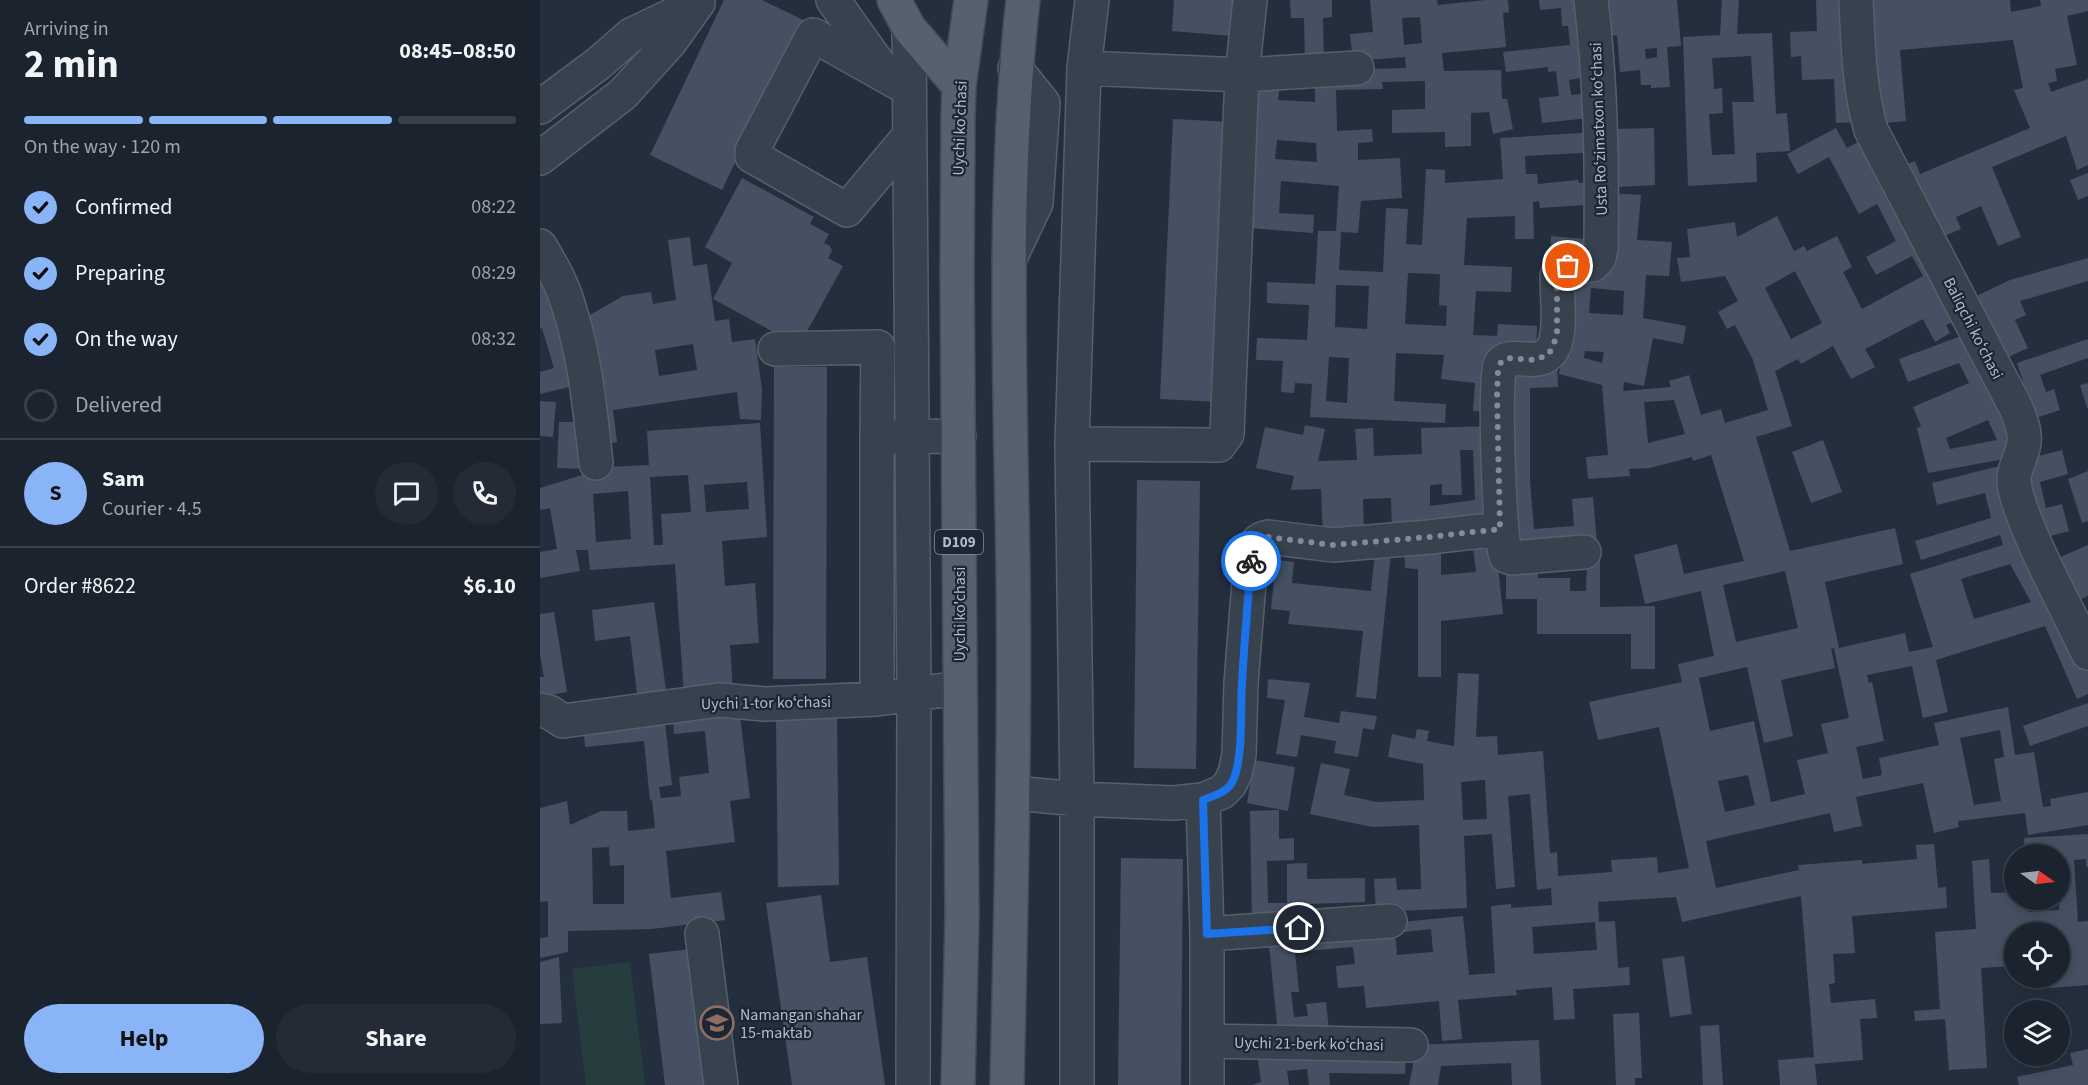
<!DOCTYPE html>
<html lang="en">
<head>
<meta charset="utf-8">
<style>
  body { margin:0; font-family:"Source Sans 3",sans-serif; background:#242b36; color:#f1f3f6; height:100vh; display:flex; flex-direction:column; font-size:22px; white-space:nowrap }
  * { box-sizing:border-box; margin:0 }
  p { font-size:20px; color:#a0a4aa }
  .icon { flex:none; width:33px; height:33px; fill:none; stroke:currentColor; stroke-width:2; stroke-linecap:round; stroke-linejoin:round }
  .map { position:relative; flex:1; overflow:hidden }
  .details { display:flex; flex-direction:column; background:#1b232e; width:540px }
  .details>* { flex:none }
  .needle { width:39px; rotate:104deg }
  .fabs { position:absolute; left:1464px; top:844px; display:grid; gap:12px }
  .fabs a { display:grid; place-items:center; width:66px; height:66px; border-radius:50%; background:#1b232e; box-shadow:0 3px 15px #0003,0 0 0 2px #39404a; font-size:30px }
  .pin { position:absolute; display:grid; place-items:center; width:51px; height:51px; color:#fff; margin:-26px; border:3px solid #fff; border-radius:50%; box-shadow:0 2px 6px #0007 }
  .courier { position:absolute; display:grid; place-items:center; width:60px; height:60px; margin:-30px; border:4px solid #1a73e8; border-radius:50%; background:#fff; color:#222; box-shadow:0 2px 8px #0007 }
  .headline em { font-style:normal; font-weight:700 }
  .headline div { display:flex; flex-direction:column-reverse }
  .headline { display:flex; align-items:center; justify-content:space-between; height:102px; padding:0 24px }
  h1 { font-size:39px; font-weight:700; line-height:45px }
  .bar { display:grid; grid-template-columns:repeat(4,1fr); gap:9px 6px; align-content:center; height:72px; padding:0 24px }
  .bar i { height:8px; border-radius:4px; background:#39404a }
  .bar .on { background:#8ab4f8 }
  .bar p { grid-column:span 4 }
  .line { display:flex; align-items:center; gap:15px; padding:0 24px; border-top:2px solid #39404a }
  .line div { flex:1 }
  .round { display:grid; place-items:center; flex:none; width:63px; height:63px; border-radius:32px; background:#242b36 }
  ol { padding:0 24px; list-style:none }
  li { display:flex; align-items:center; gap:18px; height:66px }
  li p { margin-inline-start:auto }
  li .icon { padding:6px; border-radius:50%; background:#8ab4f8; color:#111; stroke-width:4 }
  li:last-child { color:#a0a4aa }
  li i { width:33px; height:33px; border:3px solid #39404a; border-radius:50% }
  .action { display:flex; gap:12px; margin-top:auto; padding:12px 24px }
  .action a { flex:1; height:69px; border-radius:36px; background:#8ab4f8; color:#111; font-size:24px; font-weight:700; line-height:69px; text-align:center }
  .action a+a { background:#242b36; color:#f1f3f6 }
  main { display:flex; flex:1; min-height:0 }
  .map>svg:first-child { display:block }
  .park { fill:#263c3f }
  .building { fill:#455162; fill-rule:evenodd }
  .lines { fill:none; stroke-linecap:round; stroke-linejoin:round }
  .minor-casing { stroke:#565f6c; stroke-width:36 }
  .major-casing { stroke:#414a57; stroke-width:36 }
  .minor { stroke:#38414e; stroke-width:33 }
  .major { stroke:#56606e; stroke-width:33 }
  .done { stroke:#828b98; stroke-width:6; stroke-dasharray:0 10.8 }
  .route { stroke:#1a73e8; stroke-width:8 }
  .labels { text-anchor:middle; stroke-width:4.5; stroke-linejoin:round; paint-order:stroke }
  .shield { fill:#1d2633; stroke:#878f9c; stroke-width:1.5 }
  .shield-label { font-size:15px; font-weight:bold; fill:#b4bcc9 }
  .street-label { font-size:16px; fill:#b4bcc9; stroke:#1d2633 }
  .poi-label { font-size:16px; fill:#b4bcc9; stroke:#1d2633; text-anchor:start }
</style>
</head>
<body>
<main>
<section class="details">
<div class="headline"><div><h1>2 min</h1><p>Arriving in</p></div><em>08:45–08:50</em></div>
<div class="bar"><i class="on"></i><i class="on"></i><i class="on"></i><i></i><p>On the way · 120 m</p></div>
<ol>
<li><svg class="icon" aria-label="check" viewBox="0 0 24 24"><path d="M5 12l5 5 9-10"/></svg>Confirmed<p>08:22</p></li>
<li><svg class="icon" aria-label="check" viewBox="0 0 24 24"><path d="M5 12l5 5 9-10"/></svg>Preparing<p>08:29</p></li>
<li><svg class="icon" aria-label="check" viewBox="0 0 24 24"><path d="M5 12l5 5 9-10"/></svg>On the way<p>08:32</p></li>
<li><i></i>Delivered</li>
</ol>
<div class="line" style="height:108px"><b class="round" style="background:#8ab4f8;color:#111">S</b><div><b>Sam</b><p>Courier · 4.5</p></div><a class="round"><svg class="icon" aria-label="chat" viewBox="0 0 24 24"><path d="M4 5h16v11H9l-5 4z"/></svg></a><a class="round"><svg class="icon" aria-label="phone" viewBox="0 0 24 24"><path d="M5 4h4l2 5-3 2q2 4 5 5l2-3 5 2v4C11 20 4 13 5 4z"/></svg></a></div>
<div class="line" style="height:78px"><div>Order #8622</div><b>$6.10</b></div>
<div class="action"><a>Help</a><a>Share</a></div>
</section>
<div class="map">
<svg width="1548" height="1085" viewBox="0 0 1548 1085">
  <rect width="100%" height="100%" fill="#242f3e"/>
  <!-- park -->
  <path class="park" d="M90,962L105,1085H46L32,969Z"/>
  <!-- building -->
  <path class="building" d="M184,0H222L263,20L182,190L110,155Z
    M634,0H695L692,36L632,31Z
    M750,0H792V17L783,18L784,62H765L764,18H751Z
    M830,0H897L898,5L946,0H968L969,12L963,13L966,47L902,53L904,71L961,70L962,99H967L973,129L953,134L949,112L931,113V146L905,147V132L852,133V110L885,109V81L842,82L843,89L796,90L797,131L832,129L833,142L818,143V160L860,158L862,198L821,201L818,233L801,232L799,270L843,272L846,208L868,209L866,244L882,245L886,169L905,170V183L963,179L960,138L1058,132L1059,152L985,156L986,174H997L998,184L1038,180L1039,183L1058,182V258L1010,254L1011,236L1045,239V205L1000,208L999,201L993,202L994,239H975V216L927,218L924,265L972,267L971,292L936,291L933,335L957,336L958,324L997,326L996,351L960,349L952,412L933,411L935,383L901,379L904,355L856,353L854,401L906,404L905,423L770,417L772,384L755,383L754,393L741,392L743,361L716,360L717,338L767,340L769,305L727,303V282L775,284L778,231H796L799,186L741,181L739,213L774,215L773,233L709,228L719,89L739,90L738,100L775,102V74L795,70L866,68L865,57L813,61L810,34L833,32ZM880,17L882,43L864,45L862,18ZM737,140L776,143L777,162L735,159ZM868,273L900,274L899,305L907,306L906,326L865,324ZM796,285L829,286L827,329L795,327ZM789,357L809,358L807,403L786,401Z
    M999,0H1046L1058,117L1002,123L999,98L1019,96L1016,71L1008,72V67L966,72L963,52L1030,45L1028,26H1022L1021,8L1000,10ZM1041,78L1042,94L1031,95L1029,80Z
    M1064,0H1137L1141,46L1127,47L1130,87L1111,88V85H1101L1100,70L1080,72L1077,35L1067,36ZM1117,48V57L1106,59L1105,49Z
    M1182,0H1199L1197,34L1232,33L1236,114L1247,113L1250,151L1216,153L1217,182L1148,186L1143,37L1180,35ZM1211,56L1214,102H1192L1195,154L1172,155L1169,114L1183,113L1182,88L1174,89L1172,58Z
    M1276,0H1312L1318,122L1296,123L1294,79L1262,80L1261,56L1251,57L1250,32L1277,31Z
    M1323,0H1470L1471,12L1501,6L1500,0H1548V11L1527,16L1537,65L1515,69L1517,81L1508,83L1511,92L1548,79V165L1537,170L1526,136L1452,167L1481,237L1458,246L1441,206L1416,217L1421,229L1393,241L1362,166L1375,161L1380,174L1490,128L1474,90L1483,88L1473,40L1360,50L1366,121L1333,124Z
    M633,119L693,122L679,402L620,399Z
    M1114,128L1115,185L1078,187L1077,129Z
    M1296,128L1307,148L1331,135L1425,316L1406,325L1410,333L1395,342L1383,319L1325,349L1335,367L1311,379L1293,346L1261,364L1258,359L1235,371L1252,426L1216,437L1250,551L1355,528L1363,564L1285,582L1299,648L1365,633L1369,652L1393,647L1370,574L1463,545L1460,535L1381,560L1375,541L1451,518L1445,493L1397,505L1392,483L1467,464L1548,658V694L1537,699L1505,626L1396,660L1408,712L1383,718L1372,666L1327,675L1329,683L1332,682L1344,741L1316,747L1323,779L1342,775L1339,758L1399,745L1394,723L1468,707L1475,755L1494,752L1503,807L1511,806L1510,799L1548,792V825L1488,835L1485,813L1418,821L1419,827L1394,833L1383,783L1316,797L1322,826L1294,832L1290,813L1166,841L1176,888L1259,870L1258,865L1322,860V864L1377,859L1376,845L1394,844L1398,888L1406,887L1407,908L1312,916L1315,953L1293,954L1295,983L1289,984L1291,1003L1335,999L1337,1018L1320,1019L1323,1060L1275,1064L1277,1085H1240L1238,1060L1274,1057L1261,896L1142,922L1136,897L1058,902L1059,922L1075,921L1078,968L1089,967L1090,985L1033,989L1035,1019L1014,1020L1012,987L976,990L977,995L918,1000L922,1039L902,1041L899,1001L826,1008L824,986L798,988L796,966L815,964L813,947L755,952L759,992H751L754,1017L768,1016L766,1004L786,1002L789,1030L738,1034L728,935L923,916L929,975L955,973L951,906L971,904V908L1012,905L1011,888L997,890L990,794L968,796L975,887L956,889L952,834L924,836L927,908L836,912L834,879L856,878L857,890L881,889L879,825L832,827L770,814L781,763L810,769L804,795L837,802L884,800L883,764L848,757L852,734L875,739L877,729L889,731L887,741L914,746L918,673L939,674L936,737L957,736L958,755L1003,751L1010,853L1017,852L1018,876L1072,872L1071,860L1117,857L1118,873L1149,868L1119,727L1058,740L1049,702L1142,682L1138,664L1174,656L1161,591L1105,604L1094,555L1137,544L1144,574L1204,561L1171,455L1153,461L1152,457L1110,468L1089,469L1090,476L1048,479L1046,457L1068,455L1062,385L1019,374L1026,328L1031,269L1064,272L1070,193L1101,195L1097,240L1132,242L1129,276L1106,275L1103,318L1146,326L1143,344L1113,338L1104,386L1084,382L1083,391L1131,387L1129,381L1149,375L1161,415L1181,409L1185,423L1228,410L1213,360L1195,325L1187,329L1178,312L1198,301L1185,276L1141,282L1137,258L1150,257L1147,229L1195,222L1197,237L1237,216L1254,251L1264,246L1267,251L1297,236L1312,267L1303,272L1322,309L1383,276L1372,256L1336,275L1326,257L1356,241L1337,204L1319,214L1289,157L1258,174L1247,154ZM1255,271L1282,323L1251,339L1225,288ZM1051,288L1084,291L1083,315L1049,313ZM1045,351L1064,352L1062,363L1044,358ZM1134,400L1145,434L1108,443L1104,402ZM1470,564L1491,602L1434,619L1421,579ZM1245,571L1258,628L1196,642L1183,585ZM1294,648L1309,718L1281,724L1288,753L1257,760L1265,794L1231,802L1214,721L1170,731L1159,678L1207,667L1224,743L1253,736L1241,680L1295,668L1291,649ZM1460,730L1464,757L1454,759L1461,801L1434,805L1420,738ZM1208,775L1215,805L1185,812L1178,781ZM945,780L947,819L923,820L921,782ZM1055,922L1057,950L994,954L992,927ZM891,929L893,952L857,955L855,933Z
    M1548,173V196L1538,200L1530,180Z
    M202,178L274,217L270,224L289,234L284,243L290,246L292,251L288,258L303,266L259,346L173,299L192,263L165,247Z
    M150,237L153,266L167,264L175,321L189,319L192,342L215,339L222,389L221,420L200,419L197,392L73,410L77,442L59,445L41,320L83,296L111,292L113,304L136,300L128,240ZM153,344L157,370L119,376L115,350Z
    M1548,258V281L1480,301L1486,315L1475,320L1488,348L1457,362L1428,300L1470,280Z
    M0,259L42,384L0,394V372L14,368L2,328L0,329Z
    M1435,331L1475,457L1388,473L1377,428L1381,426L1373,407L1429,383L1419,363L1368,382L1359,359ZM1448,420L1457,440L1410,449L1406,438Z
    M1548,339V358L1500,375L1506,392L1514,389L1520,410L1490,420L1477,383L1483,381L1477,363Z
    M1017,360L1018,387L990,388V481L994,529L1034,526L1032,499L1053,497L1057,544L973,551L968,363Z
    M234,367H287L286,679H233Z
    M1548,383V408H1547L1540,385Z
    M0,401L16,402L13,437L0,436Z
    M19,422H47V469L17,468Z
    M220,423L227,537L182,541L185,586L215,583L219,643L190,645L193,692L144,695L135,564L50,570L48,550H36L40,571L0,578V552L17,549L10,508L0,510V488L68,467L109,465L107,431ZM148,475L151,512L121,514L123,545H114L110,477ZM207,482L209,509L166,512L164,485ZM88,491L91,539L56,542L53,494Z
    M765,425L785,429L778,461L817,460L815,429L833,428L834,456L882,454L881,428L955,426L958,521L852,535L851,498L823,499L824,536L783,537L781,489L751,490L754,476L716,468L725,427L763,435ZM920,450H933L935,500L890,506V485L902,484V495H922Z
    M1283,440L1302,492L1271,503L1252,452Z
    M1522,450L1528,474L1500,482L1506,508L1522,504L1529,531L1504,538L1480,461Z
    M1548,471V521L1542,523L1528,479Z
    M597,480L660,481L656,769L594,768Z
    M955,537L963,614L901,621V677H878V569L865,568L864,542L901,541V575L936,572L932,539Z
    M1548,545V596L1534,602L1516,559Z
    M835,551L851,553L836,699L816,697L823,631L748,624L750,611L731,609L736,560L754,562L752,583L831,591Z
    M1047,556H1060V607L1115,606V669H1091V634H997V599H966V561H997L998,578H1030V591H1046Z
    M114,602L127,698L98,702L90,636L55,641L52,610Z
    M14,612L27,692L0,697V677H4L0,655V614Z
    M728,679L770,683L764,717L799,723L801,711L837,716L834,730L823,728L818,757L794,753L796,741L761,735L757,757L736,754L745,700L727,698Z
    M1548,703V726L1490,746L1483,726Z
    M179,708L180,718L200,716L210,798L190,801L195,842L126,851L131,898L181,892L185,920L112,929L28,931V952L0,958V938L8,937V901L0,902V808L27,801L30,825L61,811H87L88,831L115,828L112,800H110L104,741L45,747L43,722L124,714L132,785L119,787L121,798L141,796L139,777L169,773L165,731L134,734L132,713ZM69,847L70,866L84,865V904H53L52,848Z
    M236,717H297L299,885L238,887Z
    M714,760L755,767L748,811L707,803Z
    M739,810V839L754,838V860L727,861L728,903H747V864L767,863V879L825,878V902L768,904L769,921L712,922L710,811Z
    M1548,834V867H1546V859L1534,860L1538,922L1548,921V985L1509,988L1508,978H1520V933H1474V966L1441,968L1447,1068L1409,1070L1405,1019L1375,1021L1374,1011L1400,1009L1395,932L1436,929L1432,861L1449,859L1451,893L1474,892V900H1488L1489,912L1519,910L1520,855H1485L1484,838Z
    M581,858L643,859L641,1085H578Z
    M281,895L290,962L327,957L345,1085H252L226,903Z
    M151,949L167,1085H125L109,954Z
    M1144,956L1152,1014L1130,1017L1122,959Z
    M19,957L22,1023L0,1024V962Z
    M1099,1013L1102,1078H1095V1085H1076L1073,1014Z
    M1179,1025L1183,1085H1163L1160,1026Z
    M999,1040L1001,1085H972L971,1063L901,1066L898,1085H869L877,1045Z
    M866,1049L865,1074L789,1073L790,1085H769L767,1069L747,1071L749,1085H712L721,1082L717,1053Z
    M1548,1049V1085H1479L1477,1077L1533,1065L1530,1053Z"/>
  <g class="lines">
    <defs>
      <path id="minor" d="M293,0L342,69
        M1316,0C1318,44 1319,88 1331,130L1476,408C1481,421 1487,434 1483,448C1477,469 1470,473 1477,497C1493,548 1525,604 1548,653
        M369,28L374,694L373,1085
        M544,68L702,75L710,0
        M369,89L273,35L212,151V156L307,210L369,136
        M0,107L59,63L91,35L158,3
        M0,158L83,94L130,42L157,4
        M0,246C11,265 22,283 28,304C45,355 50,409 56,463
        M469,260L496,203L503,103L475,68
        M235,349L338,347L337,437L419,436
        M337,437V699
        M532,444L679,445L687,434L702,75L817,68
        M1044,552L971,558L966,556C959,543 954,376 960,365C970,346 1010,379 1017,335C1020,317 1017,295 1017,276L1022,268L1028,266L1052,265L1059,258L1061,248C1062,165 1061,83 1051,0
        M0,710L9,712L23,721L179,700L225,704L337,699L420,688
        M474,793L537,799L633,803L663,800L682,792L690,784L695,773L699,755L701,683L711,557C715,546 716,539 728,537L793,545L889,537L960,529
        M663,800L667,934V1085
        M162,934L181,1085
        M667,934L850,921
        M667,1041L871,1045
        M537,1085V799L532,444L544,68L552,0"/>
      <path id="major" d="M354,0L369,28L419,86
        M418,1085L422,916L417,273L418,116L419,86L431,0
        M467,1085C471,912 475,740 473,567C470,378 462,188 483,0"/>
    </defs>
    <!-- minor casing -->
    <use href="#minor" class="minor-casing"/>
    <!-- major casing -->
    <use href="#major" class="major-casing"/>
    <!-- minor -->
    <use href="#minor" class="minor"/>
    <!-- major -->
    <use href="#major" class="major"/>
  </g>
  <g class="lines">
    <!-- done -->
    <path class="done" d="M711,561C713,548 716,539 728,537L793,545L889,537L960,529L957,396L958,370L961,362L968,358L996,360L1009,354L1017,336V276L1022,268L1028,266"/>
    <!-- route -->
    <path class="route" d="M711,561C708,602 704,643 702,684C700,709 704,764 691,784C685,793 673,796 663,800L667,934L759,928"/>
  </g>
  <!-- icons -->
  <defs>
    <symbol id="school-ring" viewBox="-11 -11 22 22"><circle r="9.5" fill="#1d2633" stroke="#8d6e63" stroke-width="1.5"/><path d="M0-5L7-2L0 1L-7-2ZM-4 1L0 2.5L4 1V4Q0 6-4 4Z" fill="#8d6e63"/></symbol>
  </defs>
  <g fill-rule="evenodd">
    <use href="#school-ring" x="158" y="1004" width="38" height="38"/>
  </g>
  <g class="labels">
    <!-- shield labels -->
    <rect class="shield" x="395" y="530" width="48" height="24" rx="4.5"/>
    <g class="shield-label">
      <text x="419" y="547">D109</text>
    </g>
    <!-- street labels -->
    <g class="street-label">
      <text transform="translate(419 128) rotate(-88)" y="6">Uychi ko'chasi</text>
      <text transform="translate(1058 129) rotate(-92)" y="6">Usta Roʻzimatxon koʻchasi</text>
      <text transform="translate(1434 328) rotate(63)" y="6">Baliqchi koʻchasi</text>
      <text transform="translate(419 614) rotate(-90)" y="6">Uychi ko'chasi</text>
      <text transform="translate(226 702) rotate(-1)" y="6">Uychi 1-tor koʻchasi</text>
      <text transform="translate(769 1043) rotate(1)" y="6">Uychi 21-berk koʻchasi</text>
    </g>
    <!-- poi labels -->
    <g class="poi-label">
      <text x="200" y="1020">Namangan shahar<tspan x="200" dy="18">15-maktab</tspan></text>
    </g>
  </g>
</svg>
<div class="fabs">
<a><svg class="needle" viewBox="-14 -14 28 28"><path d="M0-13l5 13h-10z" fill="#e53935"/><path d="M0 13l5-13h-10z" fill="#a0a4aa"/></svg></a>
<a><svg class="icon" aria-label="locate" viewBox="0 0 24 24"><circle cx="12" cy="12" r="6"/><path d="M12 2v4M12 18v4M2 12h4M18 12h4"/></svg></a>
<a><svg class="icon" aria-label="layers" viewBox="0 0 24 24"><path d="M12 4l9 5-9 5-9-5zM3 14l9 5 9-5"/></svg></a>
</div>
<div class="pin" style="left:1028px;top:266px;background:#ea580c"><svg class="icon" aria-label="bag" viewBox="0 0 24 24"><path d="M5 8h14l-1 12H6zM9 8a3 3 0 0 1 6 0"/></svg></div>
<div class="pin" style="left:759px;top:928px;background:#1f2937"><svg class="icon" aria-label="home" viewBox="0 0 24 24"><path d="M3 11l9-7 9 7M6 9v11h12V9"/></svg></div>
<div class="courier" style="left:711px;top:561px"><svg class="icon" aria-label="bike" viewBox="0 0 24 24"><circle cx="6" cy="16" r="4"/><circle cx="18" cy="16" r="4"/><path d="M6 16l4-8h5l3 8M10 8l3 8H6M13 5h3"/></svg></div>
</div>
</main>
</body>
</html>
